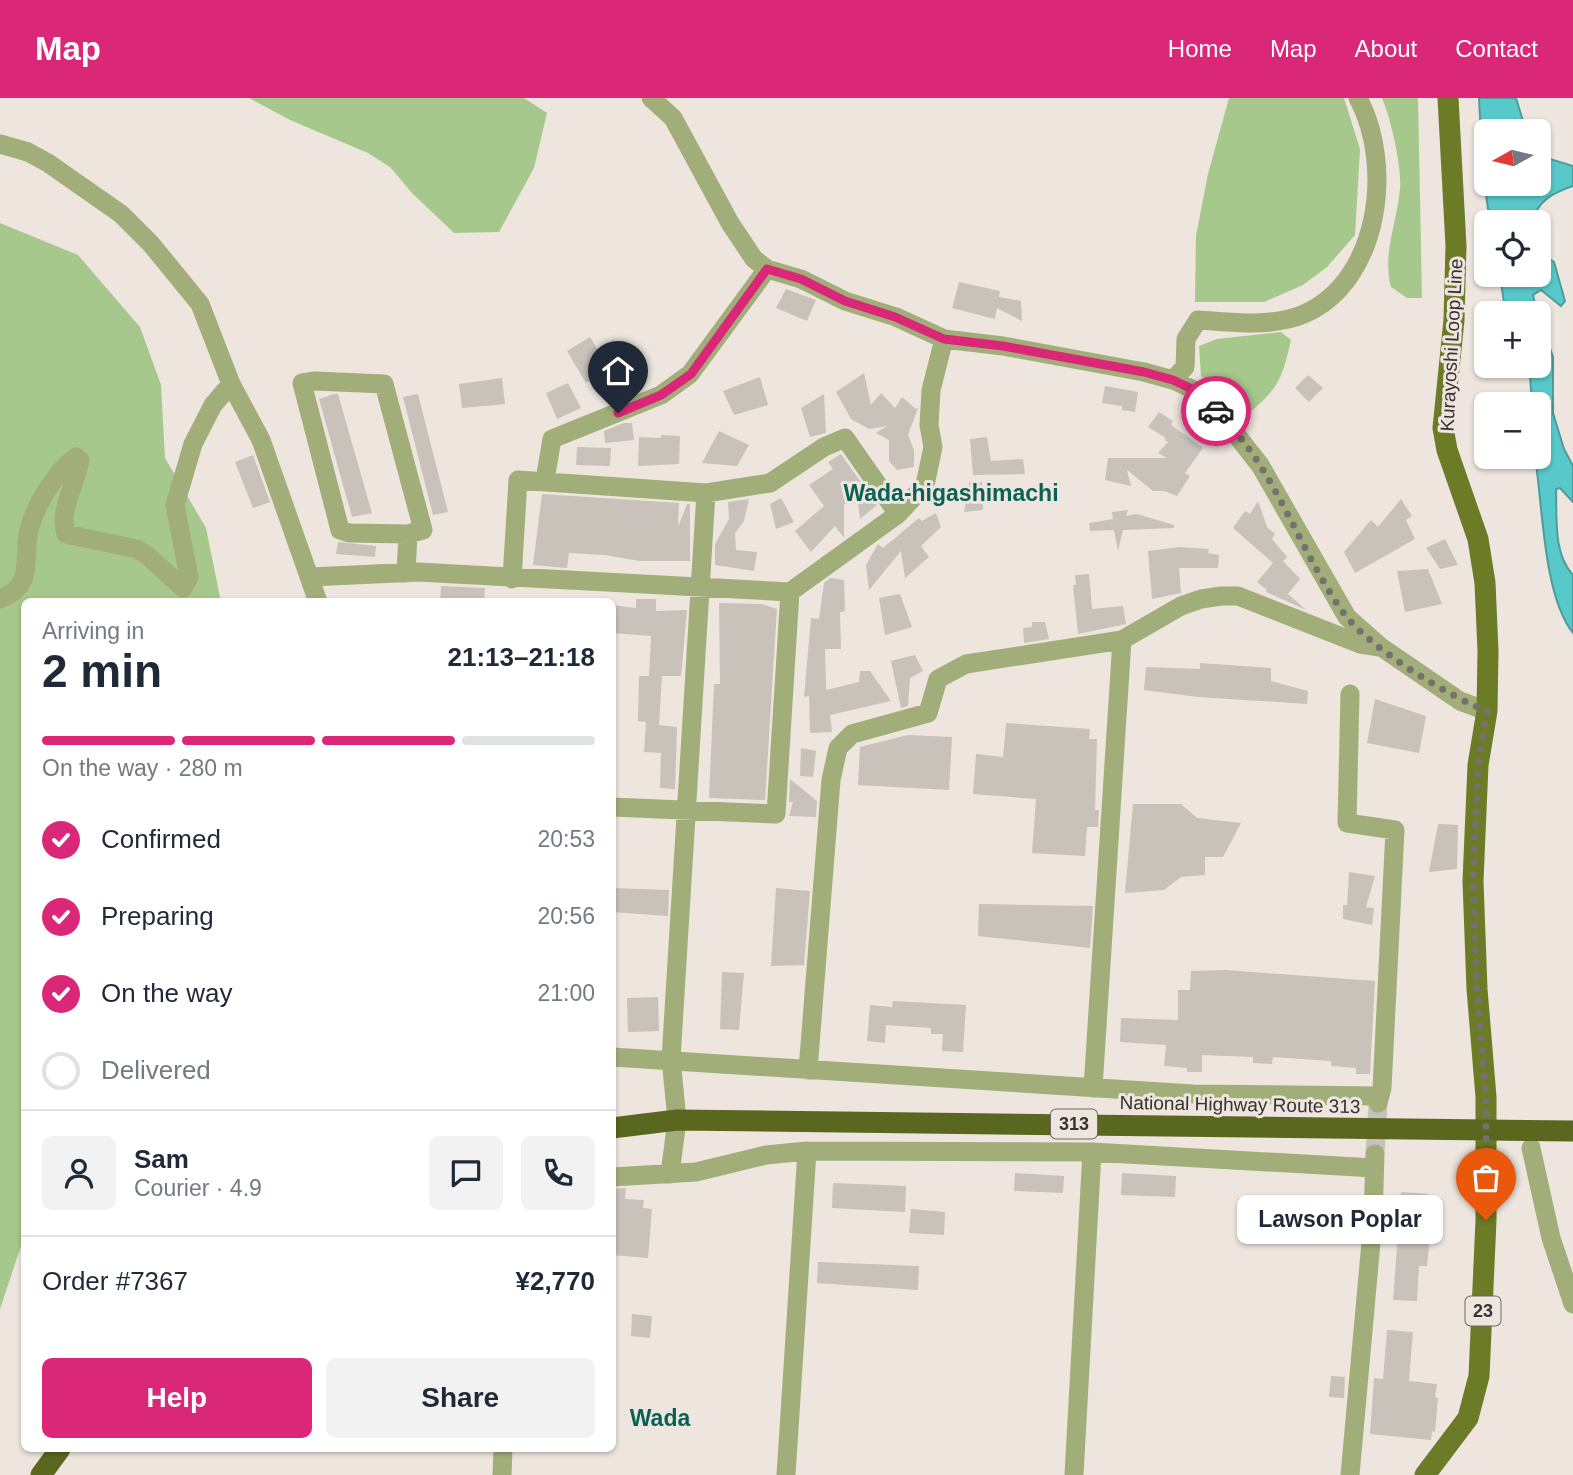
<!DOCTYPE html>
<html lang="en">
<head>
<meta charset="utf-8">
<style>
  body { margin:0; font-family:Helvetica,sans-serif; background:#f2f2f3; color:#1f2937; height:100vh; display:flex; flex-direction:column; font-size:26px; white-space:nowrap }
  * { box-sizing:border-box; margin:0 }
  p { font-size:23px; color:#747a83 }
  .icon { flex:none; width:38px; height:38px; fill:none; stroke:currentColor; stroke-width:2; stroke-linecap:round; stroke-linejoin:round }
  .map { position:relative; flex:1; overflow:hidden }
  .drawer { position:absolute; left:21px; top:500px; width:595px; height:854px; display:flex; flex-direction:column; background:#fff; border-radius:10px; box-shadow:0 2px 5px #0004 }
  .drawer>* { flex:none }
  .needle { width:46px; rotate:262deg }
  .tools { position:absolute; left:1474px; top:21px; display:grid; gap:14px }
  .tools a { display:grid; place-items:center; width:77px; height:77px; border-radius:10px; background:#fff; box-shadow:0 2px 5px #0004; font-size:35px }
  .pin { position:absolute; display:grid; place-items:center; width:60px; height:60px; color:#fff; margin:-72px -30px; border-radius:50% 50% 50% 0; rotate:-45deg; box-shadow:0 0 7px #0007 }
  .pin .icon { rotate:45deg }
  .courier { position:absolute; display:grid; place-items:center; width:70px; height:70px; margin:-35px; border:5px solid #db2777; border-radius:50%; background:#fff; color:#222; box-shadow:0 2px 9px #0007 }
  .bubble { position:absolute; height:49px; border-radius:10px; background:#fff; box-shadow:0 2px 5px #0004; font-size:23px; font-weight:800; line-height:49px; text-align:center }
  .summary em { font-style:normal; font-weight:800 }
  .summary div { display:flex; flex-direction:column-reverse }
  .summary { display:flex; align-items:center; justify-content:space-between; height:119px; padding:0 21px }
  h1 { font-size:46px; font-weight:800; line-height:52px }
  .bar { display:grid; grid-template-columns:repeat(4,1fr); gap:10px 7px; align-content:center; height:84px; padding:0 21px }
  .bar i { height:9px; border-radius:5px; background:#e0e1e3 }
  .bar .selected { background:#db2777 }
  .bar p { grid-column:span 4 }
  .line { display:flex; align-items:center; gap:18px; padding:0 21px; border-top:2px solid #e0e1e3 }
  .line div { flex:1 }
  .round { display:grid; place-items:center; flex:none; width:74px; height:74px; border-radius:10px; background:#f2f2f3 }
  ol { padding:0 21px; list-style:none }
  li { display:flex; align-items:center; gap:21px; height:77px }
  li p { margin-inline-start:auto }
  li .icon { padding:7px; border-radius:50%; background:#db2777; color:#fff; stroke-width:4 }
  li:last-child { color:#747a83 }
  li i { width:38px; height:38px; border:4px solid #e0e1e3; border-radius:50% }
  .button { display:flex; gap:14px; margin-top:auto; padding:14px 21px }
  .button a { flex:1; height:80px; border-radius:10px; background:#db2777; color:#fff; font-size:28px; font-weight:800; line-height:80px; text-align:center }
  .button a+a { background:#f2f2f3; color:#1f2937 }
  header { display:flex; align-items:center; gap:42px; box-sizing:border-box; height:98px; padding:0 35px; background:#db2777; color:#fff }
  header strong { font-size:33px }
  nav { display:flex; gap:38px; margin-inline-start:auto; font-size:24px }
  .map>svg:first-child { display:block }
  .green { fill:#a7c88c }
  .water { fill:#58c9ca; stroke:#4e9c9c; stroke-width:2 }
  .building { fill:#c9c2bb }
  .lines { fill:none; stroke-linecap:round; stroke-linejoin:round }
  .minor-tunnel { stroke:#c8c1bb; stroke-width:19; stroke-dasharray:19 10; stroke-linecap:butt }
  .minor { stroke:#a2ae7a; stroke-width:19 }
  .major { stroke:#6c7b26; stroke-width:21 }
  .highway { stroke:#5a671e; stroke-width:21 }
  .done { stroke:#76716e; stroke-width:7; stroke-dasharray:0 12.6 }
  .route { stroke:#db2777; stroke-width:9 }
  .labels { text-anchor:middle; stroke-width:6; stroke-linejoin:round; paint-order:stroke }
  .shield { fill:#ede5de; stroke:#6d6865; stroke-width:2 }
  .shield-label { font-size:18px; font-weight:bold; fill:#363331 }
  .street-label { font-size:19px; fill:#363331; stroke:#ede5de }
  .quarter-label { font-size:23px; font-weight:bold; fill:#086253; stroke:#ede5de }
</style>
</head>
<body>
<header>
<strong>Map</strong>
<nav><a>Home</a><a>Map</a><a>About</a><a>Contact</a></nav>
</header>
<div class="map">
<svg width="1573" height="1377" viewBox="0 0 1573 1377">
  <rect width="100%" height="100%" fill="#ede5de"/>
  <!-- green -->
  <path class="green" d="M249,0H524L547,15L534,70L499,134L454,135L412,95L390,69L368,55L290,22Z
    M1229,0H1344L1360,51L1355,137L1327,169L1303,187L1264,204H1195L1196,138L1208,76Z
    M1382,0H1418L1422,200H1407L1391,189C1382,156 1397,125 1400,91C1402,69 1391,21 1382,0Z
    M0,125L78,157L140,229L161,287L165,360L206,430L221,504H24V1139L0,1211Z
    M1281,234L1291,242C1282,281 1279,290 1248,316L1201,278L1199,248L1217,241Z"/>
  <!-- water -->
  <path class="water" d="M1479,0H1516L1526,33H1486V86H1538V52L1543,59L1573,68V88C1553,95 1538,102 1532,124H1490L1483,77Z
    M1538,153L1554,164L1565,203L1561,208L1541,192L1533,197L1537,215H1509L1504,205L1500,177H1538Z
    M1538,217L1553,259V315L1564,351L1573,368V404L1560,390L1556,391C1557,419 1553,456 1573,477V535C1543,497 1543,408 1535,359H1538V306H1532L1530,278L1526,268H1538Z"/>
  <!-- building -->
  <path class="building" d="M959,184L1000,193L999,199L1021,203L1022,223L997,210L995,221L952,210Z
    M786,191L816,202L807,223L776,210Z
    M590,239L609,270L586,285L567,253Z
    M864,275L871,307L881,295L895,310L902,299L916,311L918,310L908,337L914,352V369L897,372L889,363V342L876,335L887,328L869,331L851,321L836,294Z
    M1308,277L1323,290L1309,304L1295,290Z
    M760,279L768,307L734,317L723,293Z
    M502,280L505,306L462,310L459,286Z
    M568,285L581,310L557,321L546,295Z
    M1105,288L1138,294L1135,314L1122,312V308L1102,305Z
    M334,296H338L372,415L352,419L319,301Z
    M418,296L448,414L433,417L403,299Z
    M824,296L826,335L810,339L801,310Z
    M1159,314L1173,323L1171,327L1203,350L1185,375L1190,378L1177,398L1164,393H1153L1127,372L1131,388L1105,382L1108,360H1167L1158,355L1168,344L1164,342L1166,340L1148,329Z
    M624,325H632L634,342L605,345L604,333Z
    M719,333L749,347L737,368L702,365Z
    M661,337L680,338L679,366L638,368L639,339L661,340Z
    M987,339L991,363L1023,361L1025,376L973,377L970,341Z
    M577,349L611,350L610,368L576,367Z
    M841,356L877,407L860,421L858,405L844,406V440L835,428L811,454L795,433L824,408L809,387L833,371L828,364Z
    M253,357L270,404L253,410L235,364Z
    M969,384H982L983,412L964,414L967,398H969Z
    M542,396L679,405L678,429L687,406H690V463H640L605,457L569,455L567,470L533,467Z
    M781,400L794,424L776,431L770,406Z
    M749,401L744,423L735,435L736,452L757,454L754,473L715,467V446L729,421L728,404Z
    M1401,401L1412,418L1406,422L1415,441L1355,475L1344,454L1371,422L1378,429Z
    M1258,403L1267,429L1275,436L1272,441L1287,459L1283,463L1300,481L1288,496L1306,512L1266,494L1267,492L1257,484L1273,465L1233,430L1245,413L1250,416Z
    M1128,412L1126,418L1137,416L1174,427V430L1123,432L1118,453L1114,432L1090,433L1089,425L1113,421L1112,414Z
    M936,415L941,429L921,448L929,459L905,480L901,453L869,492L866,467L878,446L883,450L919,420L922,423Z
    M1445,441L1458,467L1440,471L1426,450Z
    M338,444L376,448L375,459L336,456Z
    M1179,449L1209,451L1208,455L1219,457L1218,470H1179L1181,495L1152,501L1148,453Z
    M1428,471L1442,506L1405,514L1397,473Z
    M1089,476L1092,511L1123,508L1126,526L1078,536L1073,487H1076L1075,477Z
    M830,480L844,482L845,513L840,514L841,551H825L826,592L859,584L860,573H870L891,603L830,617L832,634L810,635L809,598L804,599L811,520L819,521L824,485Z
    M441,488L485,490L484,504H440Z
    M900,496L912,529L885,537L879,500Z
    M636,501H656V513L687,512L681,578H662L659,627L677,629L675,691L660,690L661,655L644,654L646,624L638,623L639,578H649L651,538L612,535V507L636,510Z
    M719,505L762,506L777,511L765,702L709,700L714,586H720Z
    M1032,524H1045L1049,541L1024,545L1023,530L1032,529Z
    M915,557L923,573L910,580L908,608L901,610L891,563Z
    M1200,565L1271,570V583L1308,593L1307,606L1198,599L1144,592L1146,569L1200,571Z
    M1375,601L1426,618L1419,655L1367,645Z
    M1006,625L1090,631L1089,641H1097L1095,712H1099L1098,729H1087L1085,758L1032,755L1036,701L973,696L976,656L1003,659Z
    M908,637L952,639L949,692L858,687L860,649Z
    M801,650L816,653L813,679L800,678Z
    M790,681L817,703L816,719L789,718L793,704H789Z
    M1133,706H1181L1197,720L1241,725L1223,759H1205V777L1181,779L1164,792L1125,795Z
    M1438,726L1458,727L1457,771L1429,774Z
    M1349,774L1375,778L1366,809L1374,810L1372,827L1343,821V807H1347Z
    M612,790L669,792L668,818L612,814Z
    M776,790L810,793L804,867L771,868Z
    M979,806L1093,808L1090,850L978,838Z
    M1225,872L1375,883L1370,976H1356V970L1331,968V963L1273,959L1272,966L1253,965V959L1202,957V974H1187V970L1164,968L1166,947L1120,944L1121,920L1178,922V892H1190L1191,873Z
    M722,874L744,875L739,932L720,931Z
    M658,899L659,933L628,934L627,900Z
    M893,903L966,907L963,954L942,953L943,936H931V930L886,927L885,945L867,943L870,907L892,909Z
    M1015,1075L1064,1078L1063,1095L1014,1093Z
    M1122,1075L1176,1078L1175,1099L1121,1097Z
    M833,1085L906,1088L905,1114L832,1110Z
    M626,1090L625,1101L644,1102L643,1110L652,1111L648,1160L612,1157V1091Z
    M1401,1094L1429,1096L1425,1145L1429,1146L1427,1168H1419L1417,1203L1393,1202Z
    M911,1111L945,1114L944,1137L909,1135Z
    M818,1164L919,1168L918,1192L817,1185Z
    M632,1216L652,1218L650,1240L631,1238Z
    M1387,1232L1413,1234L1409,1283L1437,1286L1435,1299L1438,1300L1435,1334L1432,1333L1431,1342L1370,1336L1374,1280L1383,1281Z
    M1331,1278L1345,1279L1344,1300L1329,1299Z"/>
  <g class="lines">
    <!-- minor-tunnel -->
    <path class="minor-tunnel" d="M1375,1056L1378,1005"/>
    <!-- minor -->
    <path class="minor" d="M651,0L673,20L730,125L754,161L767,171L801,181L845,203L896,219L944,241L1003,248L1144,274L1173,282L1194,292L1223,320L1260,367L1347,519L1381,549L1460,603L1487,613
      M0,46L28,54L48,65L121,116L151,146L200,206L231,286L261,342L318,504
      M1173,282L1185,269L1186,241L1198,222C1233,224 1270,230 1304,216C1380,183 1394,67 1358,0
      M545,382L552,341L661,297L690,276L767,171
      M406,475L408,436L423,432L384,286L315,283L302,285L340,432L349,435L408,436
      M310,479L418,474L790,494L898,416L925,387L933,349L929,327L931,292L944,241
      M512,481L518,382L706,395L770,385L824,349L845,340L898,416
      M0,501C36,487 22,462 29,432C36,405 55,375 76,359L80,362C77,385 58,412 66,436L137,451L148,458L183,490L189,479L175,407L193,346L213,307L231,286
      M1350,596L1347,725L1395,732L1382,990L1378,1005
      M612,709L776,716L790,494
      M612,959L1193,996L1379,998
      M808,972L831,682L838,650L852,636L928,615L938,581L966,566L1122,542L1181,508L1201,501L1221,498H1238L1360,546L1380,549
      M1093,990L1122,542
      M1531,1050L1551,1140L1573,1206
      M670,1076L677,1022L671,961L706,395
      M612,1079L696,1074L766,1057L807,1053L1092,1054L1374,1070
      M502,1377L503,1351
      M786,1377L807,1053
      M1074,1377L1092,1054
      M1350,1377L1373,1122L1375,1056"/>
    <!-- major -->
    <path class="major" d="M1425,1377L1468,1320L1479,1278L1486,1122V999L1477,891L1473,783L1478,667L1487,613L1488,553L1485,485L1478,441L1447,352L1443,330L1454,222L1456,148L1448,0"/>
    <!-- highway -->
    <path class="highway" d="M612,1030L677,1022L1573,1033
      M41,1377L60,1351"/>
  </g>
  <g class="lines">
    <!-- done -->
    <path class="done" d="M1216,313C1276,369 1298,452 1345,517C1370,550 1448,598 1487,613L1478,667L1473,783L1477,891L1486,999V1122"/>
    <!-- route -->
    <path class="route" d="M618,315L661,297L691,276L767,171L801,181L845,203L895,219L944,241L1003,248L1144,274L1173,282L1194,292L1216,313"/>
  </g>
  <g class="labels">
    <!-- shield labels -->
    <g class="shield">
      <rect x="1051" y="1011.5" width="46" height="29" rx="5"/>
      <rect x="1465.5" y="1198.5" width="35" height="29" rx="5"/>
    </g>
    <g class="shield-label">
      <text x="1074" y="1032">313</text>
      <text x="1483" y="1219">23</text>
    </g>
    <!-- street labels -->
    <g class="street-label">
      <text transform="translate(1451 247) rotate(-87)" y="7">Kurayoshi Loop Line</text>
      <text transform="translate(1240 1006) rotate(1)" y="7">National Highway Route 313</text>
    </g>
    <!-- quarter labels -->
    <g class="quarter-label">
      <text x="951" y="403">Wada-higashimachi</text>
      <text x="660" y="1328">Wada</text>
    </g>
  </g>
</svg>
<div class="tools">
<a><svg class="needle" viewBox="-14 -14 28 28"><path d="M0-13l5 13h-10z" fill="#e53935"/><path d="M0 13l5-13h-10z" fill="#747a83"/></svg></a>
<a><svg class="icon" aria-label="locate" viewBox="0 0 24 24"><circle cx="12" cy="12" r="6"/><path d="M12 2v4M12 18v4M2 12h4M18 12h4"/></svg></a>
<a>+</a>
<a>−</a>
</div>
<div class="pin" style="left:1486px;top:1122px;background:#ea580c"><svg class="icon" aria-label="bag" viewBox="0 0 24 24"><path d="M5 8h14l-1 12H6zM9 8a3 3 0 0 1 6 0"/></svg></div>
<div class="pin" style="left:618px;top:315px;background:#1f2937"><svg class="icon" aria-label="home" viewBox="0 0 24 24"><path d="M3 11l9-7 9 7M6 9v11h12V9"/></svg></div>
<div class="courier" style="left:1216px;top:313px"><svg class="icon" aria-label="car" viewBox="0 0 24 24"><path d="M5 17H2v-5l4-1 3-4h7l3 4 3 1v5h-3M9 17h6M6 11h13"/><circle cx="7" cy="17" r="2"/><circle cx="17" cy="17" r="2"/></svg></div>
<div class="bubble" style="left:1237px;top:1097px;width:206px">Lawson Poplar</div>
<section class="drawer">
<div class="summary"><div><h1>2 min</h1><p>Arriving in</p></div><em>21:13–21:18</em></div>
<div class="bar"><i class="selected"></i><i class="selected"></i><i class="selected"></i><i></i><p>On the way · 280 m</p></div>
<ol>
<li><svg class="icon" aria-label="check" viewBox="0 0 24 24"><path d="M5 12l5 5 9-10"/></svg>Confirmed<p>20:53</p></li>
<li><svg class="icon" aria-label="check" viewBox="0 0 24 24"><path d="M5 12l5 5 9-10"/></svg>Preparing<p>20:56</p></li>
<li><svg class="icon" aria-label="check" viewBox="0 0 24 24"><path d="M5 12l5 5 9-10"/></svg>On the way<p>21:00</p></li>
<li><i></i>Delivered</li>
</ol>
<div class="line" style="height:126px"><a class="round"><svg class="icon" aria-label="person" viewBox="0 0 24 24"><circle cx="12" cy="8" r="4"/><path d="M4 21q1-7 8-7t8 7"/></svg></a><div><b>Sam</b><p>Courier · 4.9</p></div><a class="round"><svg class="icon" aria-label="chat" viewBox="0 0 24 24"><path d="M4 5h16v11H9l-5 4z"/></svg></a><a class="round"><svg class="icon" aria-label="phone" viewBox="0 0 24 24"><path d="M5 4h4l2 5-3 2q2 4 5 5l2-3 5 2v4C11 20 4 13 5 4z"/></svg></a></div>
<div class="line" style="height:91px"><div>Order #7367</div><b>¥2,770</b></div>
<div class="button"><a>Help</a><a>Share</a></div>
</section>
</div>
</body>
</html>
